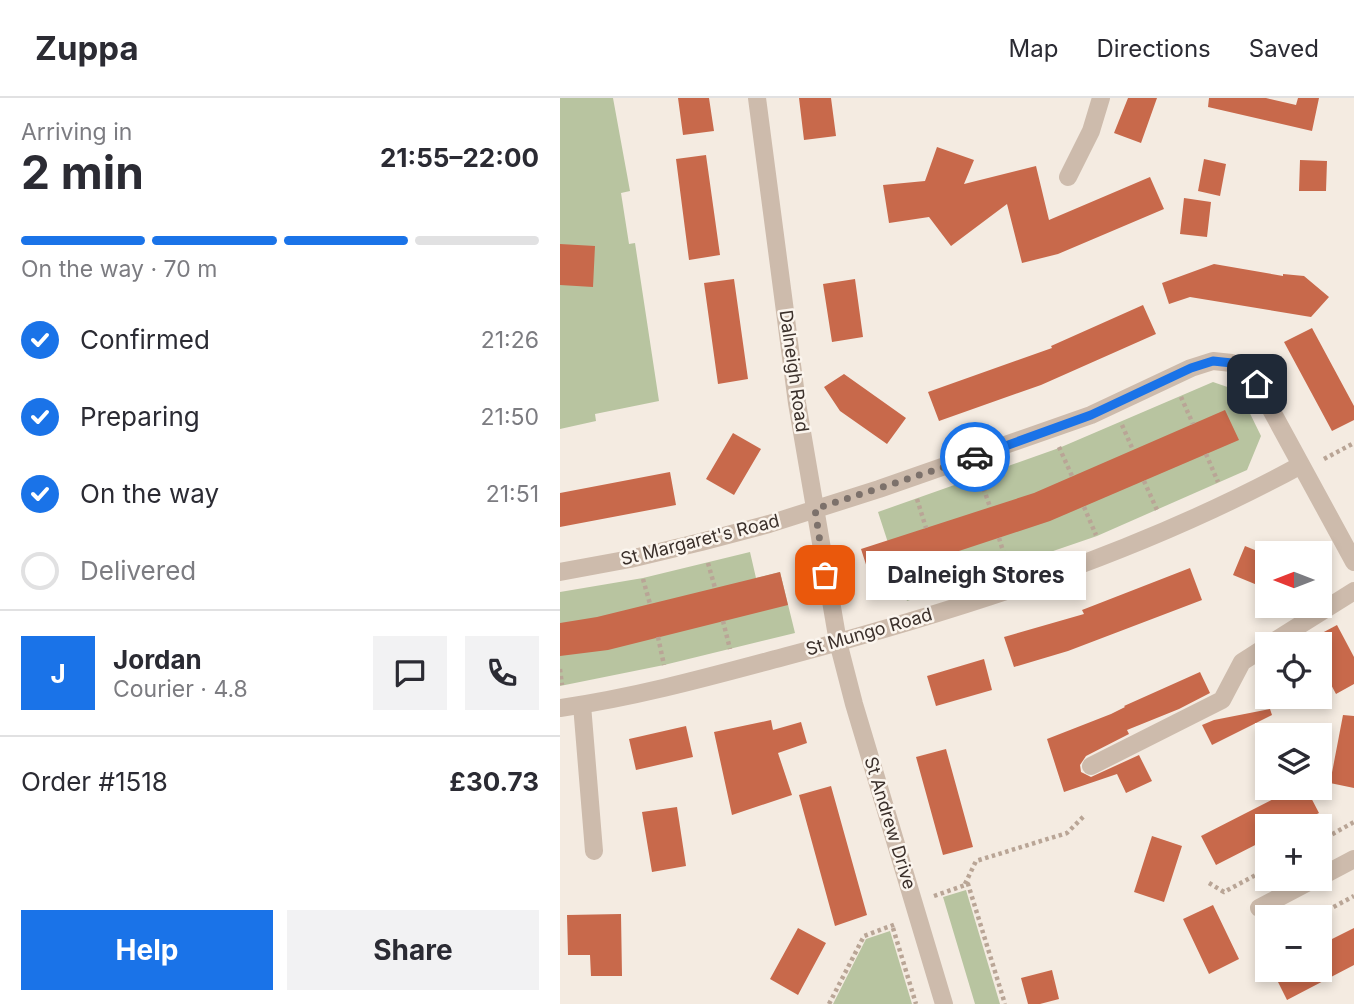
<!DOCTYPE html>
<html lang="en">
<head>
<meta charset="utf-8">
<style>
  body { margin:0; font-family:Inter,sans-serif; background:#f2f2f3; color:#2b2b33; height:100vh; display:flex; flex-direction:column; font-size:26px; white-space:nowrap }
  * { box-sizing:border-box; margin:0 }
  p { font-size:23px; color:#7c7c81 }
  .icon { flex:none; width:38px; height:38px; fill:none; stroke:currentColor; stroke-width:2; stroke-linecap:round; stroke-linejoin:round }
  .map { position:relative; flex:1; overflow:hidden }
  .drawer { display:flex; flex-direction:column; background:#fff; width:560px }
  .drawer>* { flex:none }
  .needle { width:46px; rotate:270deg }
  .tools { position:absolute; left:695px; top:443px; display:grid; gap:14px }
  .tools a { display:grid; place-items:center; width:77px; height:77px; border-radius:0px; background:#fff; box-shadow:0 4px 10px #0003; font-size:35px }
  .pin { position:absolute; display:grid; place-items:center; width:60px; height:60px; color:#fff; margin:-30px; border-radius:14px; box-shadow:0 4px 10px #0006 }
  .courier { position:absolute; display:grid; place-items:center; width:70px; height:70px; margin:-35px; border:5px solid #1a73e8; border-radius:50%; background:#fff; color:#222; box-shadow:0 2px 9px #0007 }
  .bubble { position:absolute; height:49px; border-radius:0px; background:#fff; box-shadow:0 4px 10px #0003; font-size:23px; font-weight:700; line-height:49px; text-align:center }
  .overview em { font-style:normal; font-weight:700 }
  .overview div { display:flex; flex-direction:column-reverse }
  .overview { display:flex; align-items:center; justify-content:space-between; height:119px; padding:0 21px }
  h1 { font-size:46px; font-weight:700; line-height:52px }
  .bar { display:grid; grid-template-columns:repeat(4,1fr); gap:10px 7px; align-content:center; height:84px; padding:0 21px }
  .bar i { height:9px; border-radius:5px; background:#e1e1e2 }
  .bar .on { background:#1a73e8 }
  .bar p { grid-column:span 4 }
  .line { display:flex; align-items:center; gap:18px; padding:0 21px; border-top:2px solid #e1e1e2 }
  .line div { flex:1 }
  .round { display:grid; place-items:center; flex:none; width:74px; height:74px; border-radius:0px; background:#f2f2f3 }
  ol { padding:0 21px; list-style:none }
  li { display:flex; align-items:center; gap:21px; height:77px }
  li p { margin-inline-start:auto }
  li .icon { padding:7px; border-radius:50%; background:#1a73e8; color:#fff; stroke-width:4 }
  li:last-child { color:#7c7c81 }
  li i { width:38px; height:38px; border:4px solid #e1e1e2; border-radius:50% }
  .primary-button { display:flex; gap:14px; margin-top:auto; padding:14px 21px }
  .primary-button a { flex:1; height:80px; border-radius:0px; background:#1a73e8; color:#fff; font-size:28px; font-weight:700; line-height:80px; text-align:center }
  .primary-button a+a { background:#f2f2f3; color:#2b2b33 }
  header { display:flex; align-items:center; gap:42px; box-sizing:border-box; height:98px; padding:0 35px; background:#fff; border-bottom:2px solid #e1e1e2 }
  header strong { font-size:33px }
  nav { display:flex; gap:38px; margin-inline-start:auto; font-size:24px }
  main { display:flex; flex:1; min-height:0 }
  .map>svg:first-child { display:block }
  .green { fill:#b8c4a0 }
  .building { fill:#c8694b }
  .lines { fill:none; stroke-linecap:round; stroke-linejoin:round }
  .path { stroke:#b9a596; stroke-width:4.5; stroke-dasharray:3.5 3.5; stroke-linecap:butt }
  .minor { stroke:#cdbbac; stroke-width:18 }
  .done { stroke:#7c716b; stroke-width:7; stroke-dasharray:0 12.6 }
  .route { stroke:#1a73e8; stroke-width:9 }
  .labels { text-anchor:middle; stroke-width:5; stroke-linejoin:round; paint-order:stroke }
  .street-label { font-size:18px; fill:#3b302b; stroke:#fbf5ee }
</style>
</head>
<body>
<header>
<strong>Zuppa</strong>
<nav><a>Map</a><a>Directions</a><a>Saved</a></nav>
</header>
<main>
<section class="drawer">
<div class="overview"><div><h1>2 min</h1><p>Arriving in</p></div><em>21:55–22:00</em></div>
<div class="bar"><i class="on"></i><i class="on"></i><i class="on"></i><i></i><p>On the way · 70 m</p></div>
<ol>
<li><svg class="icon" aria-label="check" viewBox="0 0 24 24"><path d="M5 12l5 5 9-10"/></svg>Confirmed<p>21:26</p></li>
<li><svg class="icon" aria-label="check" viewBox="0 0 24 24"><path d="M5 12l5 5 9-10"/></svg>Preparing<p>21:50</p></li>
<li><svg class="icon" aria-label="check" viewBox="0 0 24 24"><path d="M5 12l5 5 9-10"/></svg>On the way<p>21:51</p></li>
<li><i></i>Delivered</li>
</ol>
<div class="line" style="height:126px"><b class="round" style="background:#1a73e8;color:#fff">J</b><div><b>Jordan</b><p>Courier · 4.8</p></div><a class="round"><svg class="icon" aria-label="chat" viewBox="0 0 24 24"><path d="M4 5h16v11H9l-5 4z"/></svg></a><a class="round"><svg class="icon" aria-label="phone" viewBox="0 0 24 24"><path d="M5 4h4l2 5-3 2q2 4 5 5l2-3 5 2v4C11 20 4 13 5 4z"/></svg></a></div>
<div class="line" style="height:91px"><div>Order #1518</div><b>£30.73</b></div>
<div class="primary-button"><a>Help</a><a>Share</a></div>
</section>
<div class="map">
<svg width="794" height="906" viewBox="0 0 794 906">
  <rect width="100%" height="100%" fill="#f4ebe1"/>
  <!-- green -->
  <path class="green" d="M0,0H53L70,93L61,95L69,146L75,145L99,303L35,316L36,323L0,331Z
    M653,284L679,293L701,338L687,372L537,438L347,503L318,414L499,350Z
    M190,454L196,480L220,474L235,535L104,567L0,588V494L83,480Z
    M406,792L440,906H415L383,799Z
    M330,833L352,906H273L306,841Z"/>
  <!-- building -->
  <path class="building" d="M118,0H149L154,33L123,37Z
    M239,0H271L276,38L244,42Z
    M568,0H597L581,45L554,35Z
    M649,0H706L736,7L738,0H759L752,33L648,9Z
    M377,49L414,62L404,86L476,68L489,122L590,79L604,111L498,156L462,165L447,106L391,148L369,119L329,125L323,87L365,83Z
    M146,57L160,157L129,162L116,61Z
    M644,61L666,66L660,98L638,93Z
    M740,62L767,63L766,93H739Z
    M624,100L651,104L647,139L620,136Z
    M0,146L35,148L33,189L0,187Z
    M654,166L723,178V176L744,178L769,199L751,219L630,199L609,206L602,185Z
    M174,181L188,281L158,286L144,185Z
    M295,181L303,239L272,244L263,186Z
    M583,207L596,236L481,287L379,323L368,294L492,250L491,248Z
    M752,230L794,308V322L772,333L724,244Z
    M284,276L346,320L327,346L280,313L264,289Z
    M665,312L679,342L490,423L311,482L301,451L474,395Z
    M173,335L201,351L174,397L146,381Z
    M110,374L116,407L0,429V395Z
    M685,448L707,457V491L673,477Z
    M630,470L642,502L508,553L454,569L444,539L524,516L522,512Z
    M220,474L228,507L48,552L0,558V525L37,519Z
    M777,527L794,559V586L776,596L760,566V546H749L747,543Z
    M424,561L432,592L376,608L367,578Z
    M640,574L650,595L619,611L567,632L569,636L526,658L520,667L521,674L531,679L579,657L592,683L566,695L557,676L504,694L487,641L551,616L565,609L564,608Z
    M710,611L712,617L652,647L642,627L654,622Z
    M783,617L794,618V690L770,685Z
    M211,622L213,632L241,624L247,645L218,655L232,697L172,717L154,634Z
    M126,628L133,659L76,672L69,641Z
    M386,651L413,749L383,757L356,659Z
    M271,688L307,817L275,828L239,697Z
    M735,690H746L759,715L733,728H707V741L656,767L641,738Z
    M117,709L126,768L92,774L82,714Z
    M592,738L622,748L604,804L574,794Z
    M653,807L679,861L649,876L623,821Z
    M61,816L62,878H31L30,857H8L7,817Z
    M238,830L266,845L238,897L210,881Z
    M794,830V867L727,902L712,872H760V847Z
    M492,872L499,901L480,906H468L461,880Z"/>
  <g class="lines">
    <!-- path -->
    <path class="path" d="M621,299L633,326
      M562,327L573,352
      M499,349L512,378
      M646,356L658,384
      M764,361L794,345
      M419,377L430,409
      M584,383L597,412
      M357,401L366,430
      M524,409L536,437
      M439,440L448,469
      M375,461L385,490
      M148,465L155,490
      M83,481L90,506
      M163,523L170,551
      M98,539L104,567
      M0,571L2,587
      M760,743L794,724
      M649,785L664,794L707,771
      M405,786L416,763L507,735L525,717
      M374,798L408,786L445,906
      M755,819L794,798
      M333,830L356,906
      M269,906L304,838L336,826"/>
    <!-- minor -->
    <path class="minor" d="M197,0L237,305L278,544L294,606L384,906
      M508,79L531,33L541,0
      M0,474L70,461L141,444L209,426L319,391L531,317L631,270L653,263L672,265L697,286L794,464
      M710,546L794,493
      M22,607L34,753
      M0,610C77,599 152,578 227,558C403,511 580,455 741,367
      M531,668L662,602L682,564L707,548
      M760,779L794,761
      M699,810L756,780"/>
  </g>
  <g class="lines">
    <!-- done -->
    <path class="done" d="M265,477L255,411L415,359"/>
    <!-- route -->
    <path class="route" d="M415,359L531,317L631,270L653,263L672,265L697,286"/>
  </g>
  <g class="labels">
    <!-- street labels -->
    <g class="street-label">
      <text transform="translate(234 273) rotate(82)" y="6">Dalneigh Road</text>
      <text transform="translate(140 442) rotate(-14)" y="6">St Margaret's Road</text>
      <text transform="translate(309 534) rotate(-16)" y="6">St Mungo Road</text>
      <text transform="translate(330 725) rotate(73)" y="6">St Andrew Drive</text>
    </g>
  </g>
</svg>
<div class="tools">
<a><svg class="needle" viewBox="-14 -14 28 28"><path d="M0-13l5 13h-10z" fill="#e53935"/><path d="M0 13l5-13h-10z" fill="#7c7c81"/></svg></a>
<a><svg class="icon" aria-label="locate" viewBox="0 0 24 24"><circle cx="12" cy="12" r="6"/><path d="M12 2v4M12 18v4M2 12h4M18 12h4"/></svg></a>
<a><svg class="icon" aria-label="layers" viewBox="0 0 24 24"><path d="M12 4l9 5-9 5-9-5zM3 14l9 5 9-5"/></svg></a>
<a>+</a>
<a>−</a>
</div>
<div class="pin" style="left:265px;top:477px;background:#ea580c"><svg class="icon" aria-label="bag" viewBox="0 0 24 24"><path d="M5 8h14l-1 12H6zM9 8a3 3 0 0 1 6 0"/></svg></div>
<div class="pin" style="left:697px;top:286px;background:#1f2937"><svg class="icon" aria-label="home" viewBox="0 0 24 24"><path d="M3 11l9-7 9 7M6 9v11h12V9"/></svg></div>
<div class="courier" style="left:415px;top:359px"><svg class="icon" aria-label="car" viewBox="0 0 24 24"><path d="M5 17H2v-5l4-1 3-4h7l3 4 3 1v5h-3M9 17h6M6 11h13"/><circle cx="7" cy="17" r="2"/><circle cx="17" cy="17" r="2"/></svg></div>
<div class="bubble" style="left:306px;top:453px;width:220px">Dalneigh Stores</div>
</div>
</main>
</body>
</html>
